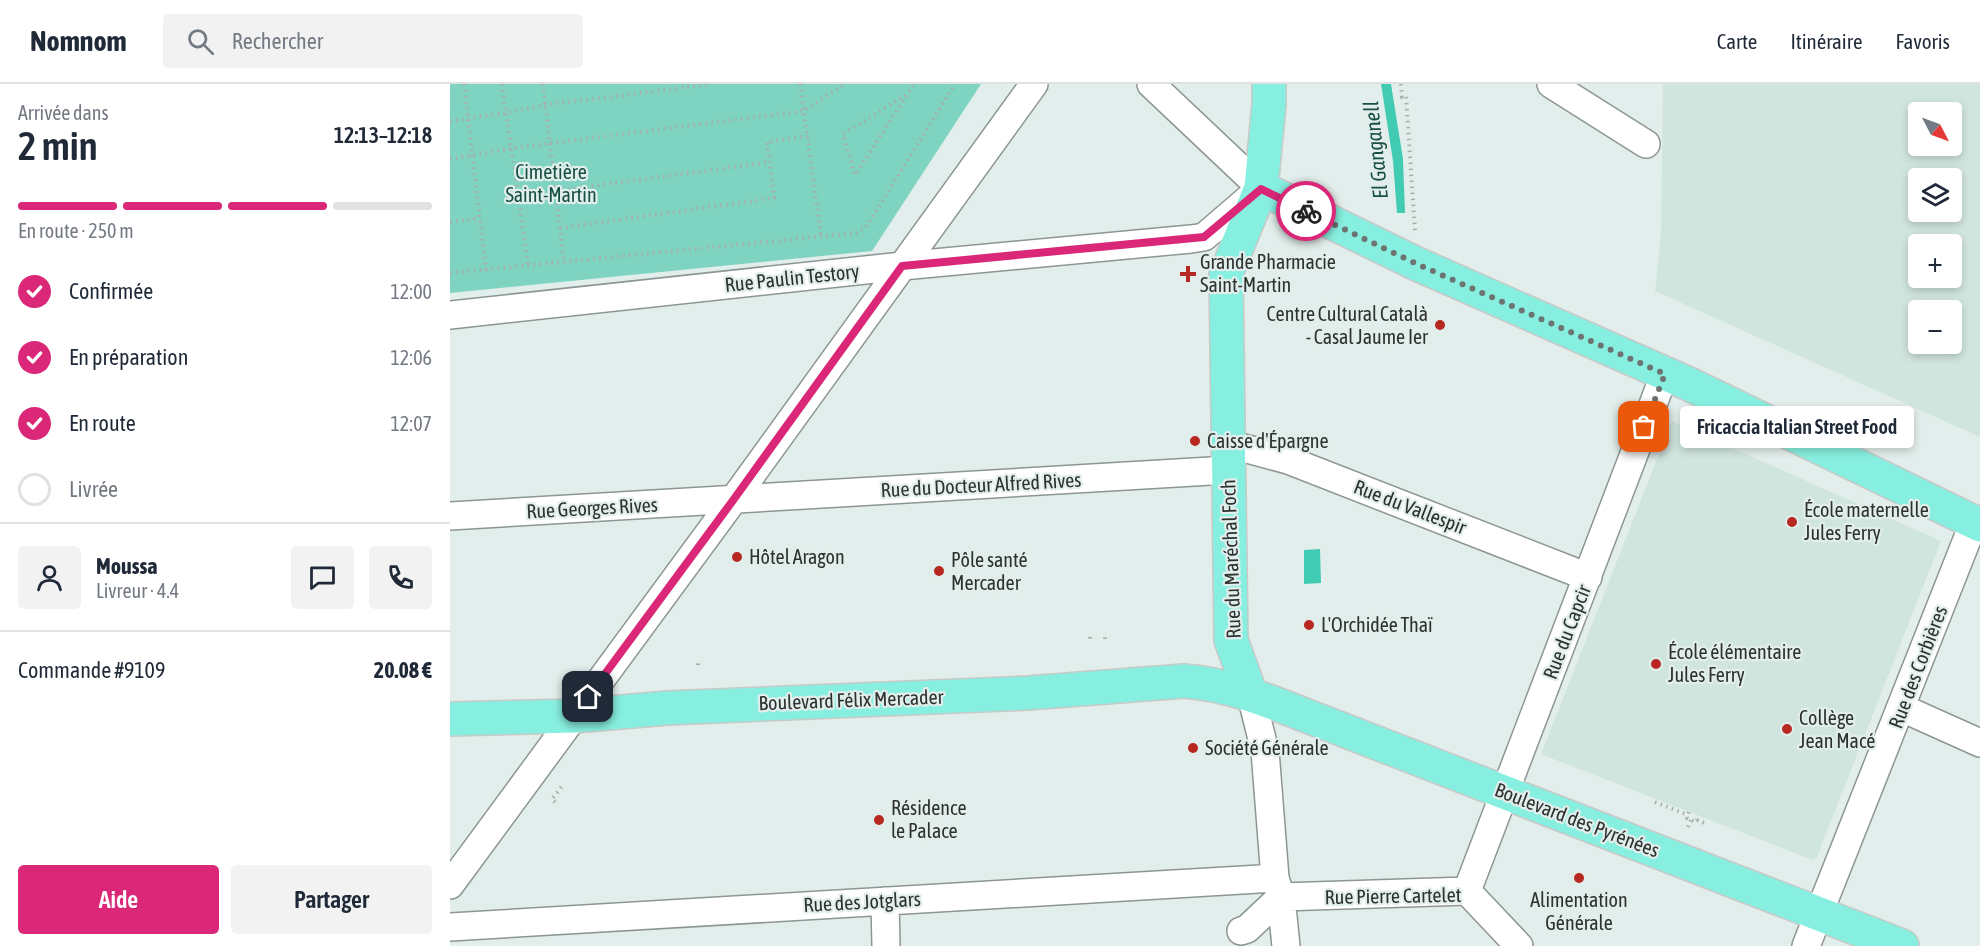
<!DOCTYPE html>
<html lang="fr">
<head>
<meta charset="utf-8">
<style>
  body { margin:0; font-family:"Asap Condensed",sans-serif; background:#f2f2f3; color:#1f2937; height:100vh; display:flex; flex-direction:column; font-size:22px; white-space:nowrap }
  * { box-sizing:border-box; margin:0 }
  p { font-size:20px; color:#747a83 }
  .icon { flex:none; width:33px; height:33px; fill:none; stroke:currentColor; stroke-width:2; stroke-linecap:round; stroke-linejoin:round }
  .map { position:relative; flex:1; overflow:hidden }
  .sheet { display:flex; flex-direction:column; background:#fff; width:450px }
  .sheet>* { flex:none }
  .needle { width:39px; rotate:131deg }
  .buttons { position:absolute; left:1458px; top:18px; display:grid; gap:12px }
  .buttons a { display:grid; place-items:center; width:54px; height:54px; border-radius:6px; background:#fff; box-shadow:0 3px 9px #0003; font-size:30px }
  .pin { position:absolute; display:grid; place-items:center; width:51px; height:51px; color:#fff; margin:-26px; border-radius:12px; box-shadow:0 3px 9px #0006 }
  .courier { position:absolute; display:grid; place-items:center; width:60px; height:60px; margin:-30px; border:4px solid #db2777; border-radius:50%; background:#fff; color:#222; box-shadow:0 2px 8px #0007 }
  .bubble { position:absolute; height:42px; border-radius:6px; background:#fff; box-shadow:0 3px 9px #0003; font-size:20px; font-weight:600; line-height:42px; text-align:center }
  .headline em { font-style:normal; font-weight:600 }
  .headline div { display:flex; flex-direction:column-reverse }
  .headline { display:flex; align-items:center; justify-content:space-between; height:102px; padding:0 18px }
  h1 { font-size:39px; font-weight:600; line-height:45px }
  .bar { display:grid; grid-template-columns:repeat(4,1fr); gap:9px 6px; align-content:center; height:72px; padding:0 18px }
  .bar i { height:8px; border-radius:4px; background:#e0e1e3 }
  .bar .on { background:#db2777 }
  .bar p { grid-column:span 4 }
  .line { display:flex; align-items:center; gap:15px; padding:0 18px; border-top:2px solid #e0e1e3 }
  .line div { flex:1 }
  .round { display:grid; place-items:center; flex:none; width:63px; height:63px; border-radius:6px; background:#f2f2f3 }
  ol { padding:0 18px; list-style:none }
  li { display:flex; align-items:center; gap:18px; height:66px }
  li p { margin-inline-start:auto }
  li .icon { padding:6px; border-radius:50%; background:#db2777; color:#fff; stroke-width:4 }
  li:last-child { color:#747a83 }
  li i { width:33px; height:33px; border:3px solid #e0e1e3; border-radius:50% }
  .action { display:flex; gap:12px; margin-top:auto; padding:12px 18px }
  .action a { flex:1; height:69px; border-radius:6px; background:#db2777; color:#fff; font-size:24px; font-weight:600; line-height:69px; text-align:center }
  .action a+a { background:#f2f2f3; color:#1f2937 }
  header { display:flex; align-items:center; gap:36px; box-sizing:border-box; height:84px; padding:0 30px; background:#fff; border-bottom:2px solid #e0e1e3 }
  header strong { font-size:28px }
  nav { display:flex; gap:33px; margin-inline-start:auto; font-size:21px }
  .search { width:420px; height:54px; background:#f2f2f3; display:flex; align-items:center; gap:15px; box-sizing:border-box; padding:0 21px; border-radius:6px; color:#747a83; font-size:22px }
  main { display:flex; flex:1; min-height:0 }
  .map>svg:first-child { display:block }
  .built { fill:#d1e5df; fill-rule:evenodd }
  .green { fill:#7ed4c1 }
  .water { fill:#42cbb3 }
  .lines { fill:none; stroke-linecap:round; stroke-linejoin:round }
  .minor-casing { stroke:#8c9694; stroke-width:30 }
  .major-casing { stroke:#c8c9c9; stroke-width:36 }
  .path { stroke:#a6afad; stroke-width:4; stroke-dasharray:1.5 4.5; stroke-linecap:butt }
  .minor { stroke:#fff; stroke-width:27 }
  .major { stroke:#87efdf; stroke-width:33 }
  .done { stroke:#6c7371; stroke-width:6; stroke-dasharray:0 10.8 }
  .route { stroke:#db2777; stroke-width:8 }
  .poi-dot { fill:#b62820; stroke:#e2eeeb; stroke-width:2 }
  .labels { text-anchor:middle; stroke-width:4.5; stroke-linejoin:round; paint-order:stroke }
  .park-label { font-size:20px; fill:#164f44; stroke:#e2eeeb }
  .poi-label { font-size:20px; fill:#2d3130; stroke:#e2eeeb; text-anchor:start }
  .street-label { font-size:20px; fill:#2d3130; stroke:#e2eeeb }
  .water-label { font-size:21px; font-style:italic; fill:#174f45; stroke:#e2eeeb }
</style>
</head>
<body>
<header>
<strong>Nomnom</strong>
<div class="search"><svg class="icon" aria-label="search" viewBox="0 0 24 24"><circle cx="10" cy="10" r="6"/><path d="M15 15l6 6"/></svg>Rechercher</div>
<nav><a>Carte</a><a>Itinéraire</a><a>Favoris</a></nav>
</header>
<main>
<section class="sheet">
<div class="headline"><div><h1>2 min</h1><p>Arrivée dans</p></div><em>12:13–12:18</em></div>
<div class="bar"><i class="on"></i><i class="on"></i><i class="on"></i><i></i><p>En route · 250 m</p></div>
<ol>
<li><svg class="icon" aria-label="check" viewBox="0 0 24 24"><path d="M5 12l5 5 9-10"/></svg>Confirmée<p>12:00</p></li>
<li><svg class="icon" aria-label="check" viewBox="0 0 24 24"><path d="M5 12l5 5 9-10"/></svg>En préparation<p>12:06</p></li>
<li><svg class="icon" aria-label="check" viewBox="0 0 24 24"><path d="M5 12l5 5 9-10"/></svg>En route<p>12:07</p></li>
<li><i></i>Livrée</li>
</ol>
<div class="line" style="height:108px"><a class="round"><svg class="icon" aria-label="person" viewBox="0 0 24 24"><circle cx="12" cy="8" r="4"/><path d="M4 21q1-7 8-7t8 7"/></svg></a><div><b>Moussa</b><p>Livreur · 4.4</p></div><a class="round"><svg class="icon" aria-label="chat" viewBox="0 0 24 24"><path d="M4 5h16v11H9l-5 4z"/></svg></a><a class="round"><svg class="icon" aria-label="phone" viewBox="0 0 24 24"><path d="M5 4h4l2 5-3 2q2 4 5 5l2-3 5 2v4C11 20 4 13 5 4z"/></svg></a></div>
<div class="line" style="height:78px"><div>Commande #9109</div><b>20.08 €</b></div>
<div class="action"><a>Aide</a><a>Partager</a></div>
</section>
<div class="map">
<svg width="1530" height="862" viewBox="0 0 1530 862">
  <rect width="100%" height="100%" fill="#e2eeeb"/>
  <!-- built -->
  <path class="built" d="M1213,0H1530V353L1205,207L1211,149ZM1468,28H1502V62H1468ZM1468,94H1502V128H1468ZM1468,160H1502V194H1468ZM1468,226H1502V260H1468Z
    M1222,337L1491,457L1367,773L1363,776L1093,671L1092,668Z"/>
  <!-- green -->
  <path class="green" d="M0,0H531L422,167L0,209Z"/>
  <!-- water -->
  <path class="water" d="M931,0H941L953,75L955,129H947L943,77Z
    M870,465L871,499L854,500V466Z"/>
  <g class="lines">
    <defs>
      <path id="minor" d="M1101,0L1196,60
        M0,231L452,182L741,155L754,153L811,104L701,0
        M779,360L838,376L1138,493
        M0,432L778,386
        M801,611L815,667L825,794L831,813L836,862
        M1452,624L1530,659
        M0,801L284,415L584,0
        M1017,807L1215,289
        M831,813L1017,807L1069,862
        M435,817L436,862
        M0,843L825,794
        M791,847L797,845L831,813
        M1356,862L1524,438"/>
      <path id="major" d="M811,104L967,180L1239,300L1530,441
        M801,611L781,556L776,190L811,104L819,20V0
        M0,635L124,632L217,624L578,609L734,597C776,600 814,615 852,630L1452,862"/>
    </defs>
    <!-- minor casing -->
    <use href="#minor" class="minor-casing"/>
    <!-- major casing -->
    <use href="#major" class="major-casing"/>
    <!-- path -->
    <path class="path" d="M14,0L36,186
      M52,0L78,181
      M93,0L114,179
      M350,0L371,152
      M951,0L952,13L956,12L965,147
      M456,11L393,50L405,91L464,0
      M0,37L56,29L95,21L261,0
      M0,75L63,64L354,27L394,0
      M106,107L320,78
      M0,138L30,134
      M110,144L324,114L317,58L357,52
      M0,189L406,149L416,143L505,0
      M640,553V556
      M655,555V552
      M248,581V577
      M105,718L102,715L113,701
      M1205,718L1238,731
      M1239,728L1237,734L1246,738L1249,732
      M1247,736L1257,740
      M1238,743L1241,736"/>
    <!-- minor -->
    <use href="#minor" class="minor"/>
    <!-- major -->
    <use href="#major" class="major"/>
  </g>
  <g class="lines">
    <!-- done -->
    <path class="done" d="M856,127L967,180L1215,290L1194,343"/>
    <!-- route -->
    <path class="route" d="M138,613L284,415L452,182L754,153L811,105L856,127"/>
  </g>
  <!-- markers -->
  <g class="poi-dot">
    <path d="M735 181h6v6h6v6h-6v6h-6v-6h-6v-6h6z"/>
    <circle cx="990" cy="241" r="6"/>
    <circle cx="745" cy="357" r="6"/>
    <circle cx="1342" cy="438" r="6"/>
    <circle cx="287" cy="473" r="6"/>
    <circle cx="489" cy="487" r="6"/>
    <circle cx="859" cy="541" r="6"/>
    <circle cx="1206" cy="580" r="6"/>
    <circle cx="1337" cy="645" r="6"/>
    <circle cx="743" cy="664" r="6"/>
    <circle cx="429" cy="736" r="6"/>
    <circle cx="1129" cy="794" r="6"/>
  </g>
  <g class="labels">
    <!-- park labels -->
    <g class="park-label">
      <text x="101" y="95">Cimetière<tspan x="101" dy="23">Saint-Martin</tspan></text>
    </g>
    <!-- poi labels -->
    <g class="poi-label">
      <text x="750" y="185">Grande Pharmacie<tspan x="750" dy="23">Saint-Martin</tspan></text>
      <text x="978" y="237" text-anchor="end">Centre Cultural Català<tspan x="978" dy="23">- Casal Jaume Ier</tspan></text>
      <text x="757" y="364">Caisse d'Épargne</text>
      <text x="1354" y="433">École maternelle<tspan x="1354" dy="23">Jules Ferry</tspan></text>
      <text x="299" y="480">Hôtel Aragon</text>
      <text x="501" y="483">Pôle santé<tspan x="501" dy="23">Mercader</tspan></text>
      <text x="871" y="548">L'Orchidée Thaï</text>
      <text x="1218" y="575">École élémentaire<tspan x="1218" dy="23">Jules Ferry</tspan></text>
      <text x="1349" y="641">Collège<tspan x="1349" dy="23">Jean Macé</tspan></text>
      <text x="755" y="671">Société Générale</text>
      <text x="441" y="731">Résidence<tspan x="441" dy="23">le Palace</tspan></text>
      <text x="1129" y="823" text-anchor="middle">Alimentation<tspan x="1129" dy="23">Générale</tspan></text>
    </g>
    <!-- street labels -->
    <g class="street-label">
      <text transform="translate(342 194) rotate(-6)" y="7">Rue Paulin Testory</text>
      <text transform="translate(531 401) rotate(-3)" y="7">Rue du Docteur Alfred Rives</text>
      <text transform="translate(960 423) rotate(21)" y="7">Rue du Vallespir</text>
      <text transform="translate(142 424) rotate(-3)" y="7">Rue Georges Rives</text>
      <text transform="translate(781 475) rotate(-92)" y="7">Rue du Maréchal Foch</text>
      <text transform="translate(1117 548) rotate(-69)" y="7">Rue du Capcir</text>
      <text transform="translate(1468 583) rotate(-69)" y="7">Rue des Corbières</text>
      <text transform="translate(401 616) rotate(-2)" y="7">Boulevard Félix Mercader</text>
      <text transform="translate(1127 736) rotate(21)" y="7">Boulevard des Pyrénées</text>
      <text transform="translate(943 812) rotate(-1)" y="7">Rue Pierre Cartelet</text>
      <text transform="translate(412 818) rotate(-3)" y="7">Rue des Jotglars</text>
    </g>
    <!-- water labels -->
    <g class="water-label">
      <text transform="translate(926 66) rotate(-96)" y="7">El Ganganell</text>
    </g>
  </g>
</svg>
<div class="buttons">
<a><svg class="needle" viewBox="-14 -14 28 28"><path d="M0-13l5 13h-10z" fill="#e53935"/><path d="M0 13l5-13h-10z" fill="#747a83"/></svg></a>
<a><svg class="icon" aria-label="layers" viewBox="0 0 24 24"><path d="M12 4l9 5-9 5-9-5zM3 14l9 5 9-5"/></svg></a>
<a>+</a>
<a>−</a>
</div>
<div class="pin" style="left:1194px;top:343px;background:#ea580c"><svg class="icon" aria-label="bag" viewBox="0 0 24 24"><path d="M5 8h14l-1 12H6zM9 8a3 3 0 0 1 6 0"/></svg></div>
<div class="pin" style="left:138px;top:613px;background:#1f2937"><svg class="icon" aria-label="home" viewBox="0 0 24 24"><path d="M3 11l9-7 9 7M6 9v11h12V9"/></svg></div>
<div class="courier" style="left:856px;top:127px"><svg class="icon" aria-label="bike" viewBox="0 0 24 24"><circle cx="6" cy="16" r="4"/><circle cx="18" cy="16" r="4"/><path d="M6 16l4-8h5l3 8M10 8l3 8H6M13 5h3"/></svg></div>
<div class="bubble" style="left:1230px;top:322px;width:234px">Fricaccia Italian Street Food</div>
</div>
</main>
</body>
</html>
